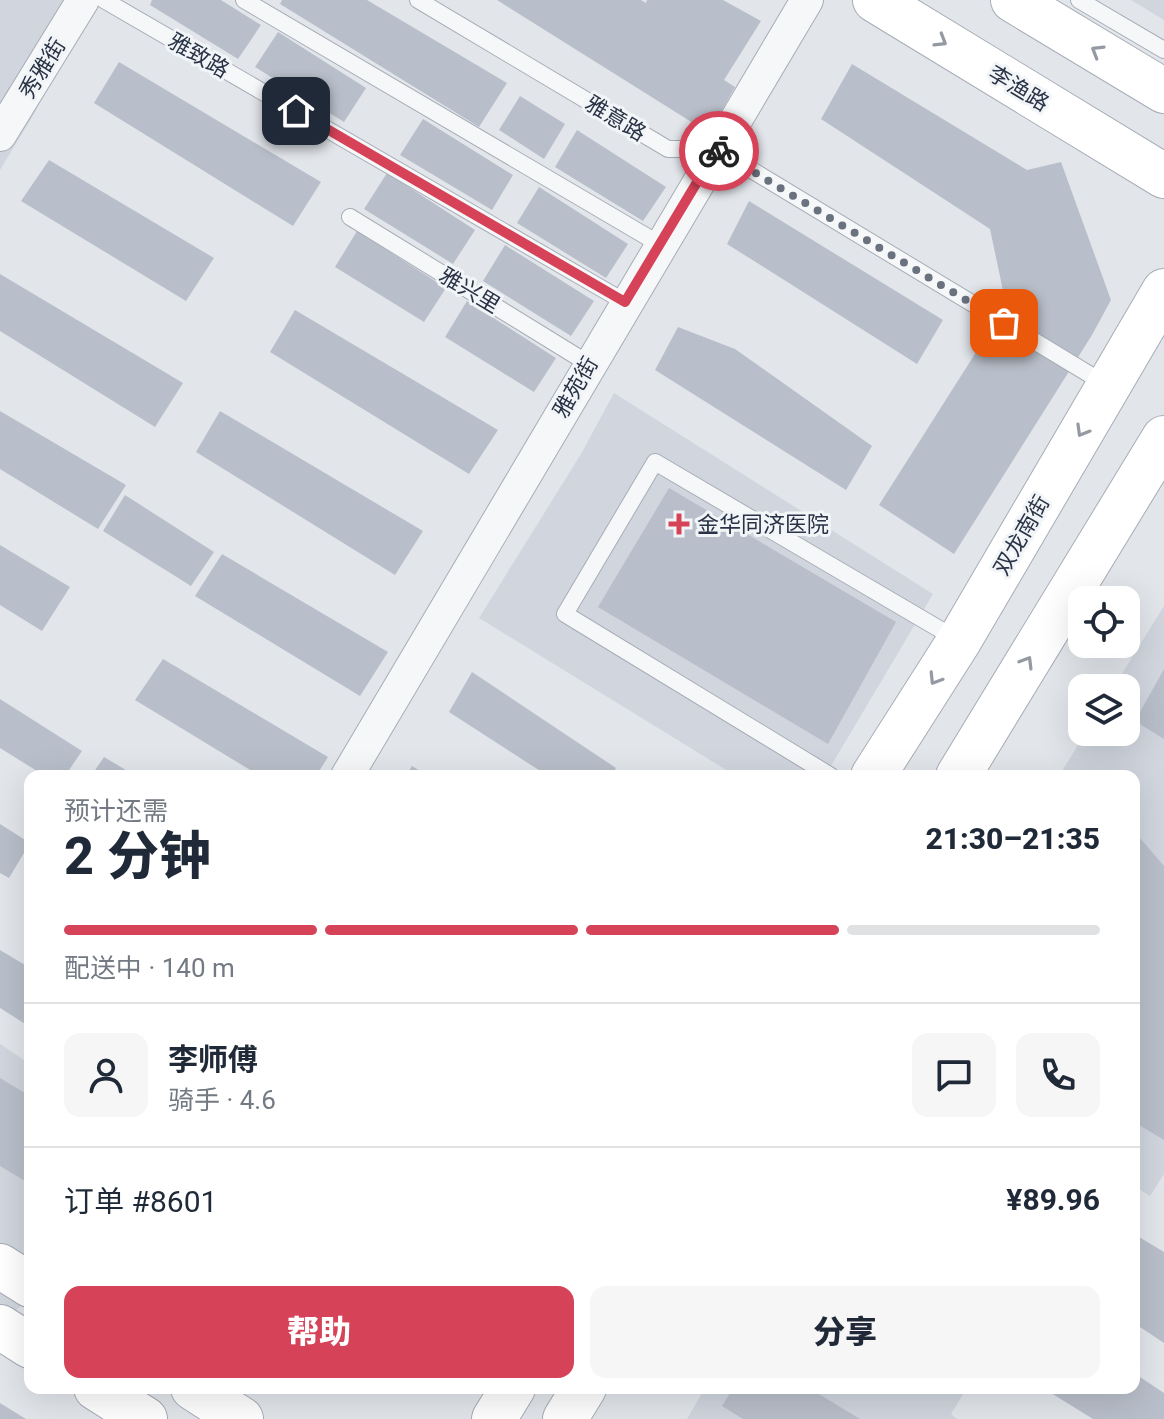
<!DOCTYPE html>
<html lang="zh">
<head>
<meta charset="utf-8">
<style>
  body { margin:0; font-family:Roboto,"Noto Sans SC",sans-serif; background:#f6f6f7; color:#1f2937; height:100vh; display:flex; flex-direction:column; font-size:30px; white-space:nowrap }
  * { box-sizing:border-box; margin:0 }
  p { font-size:26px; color:#747a83 }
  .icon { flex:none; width:44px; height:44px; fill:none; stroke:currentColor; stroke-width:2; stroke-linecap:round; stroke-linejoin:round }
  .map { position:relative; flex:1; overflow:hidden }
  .side { position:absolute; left:24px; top:770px; width:1116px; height:624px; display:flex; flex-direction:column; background:#fff; border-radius:16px; box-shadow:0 8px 32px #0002 }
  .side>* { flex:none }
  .fabs { position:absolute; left:1068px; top:586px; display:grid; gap:16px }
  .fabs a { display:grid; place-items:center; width:72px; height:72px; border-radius:16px; background:#fff; box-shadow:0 8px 32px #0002; font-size:40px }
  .pin { position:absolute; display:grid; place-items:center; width:68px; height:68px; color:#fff; margin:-34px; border-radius:16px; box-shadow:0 4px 12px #0006 }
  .courier { position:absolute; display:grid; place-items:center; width:80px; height:80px; margin:-40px; border:6px solid #d64257; border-radius:50%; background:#fff; color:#222; box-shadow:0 2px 10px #0007 }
  .overview em { font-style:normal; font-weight:800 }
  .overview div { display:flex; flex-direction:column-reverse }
  .overview { display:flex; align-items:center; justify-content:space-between; height:136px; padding:0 40px }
  h1 { font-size:52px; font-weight:800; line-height:60px }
  .bar { display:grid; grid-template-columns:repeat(4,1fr); gap:12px 8px; align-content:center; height:96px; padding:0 40px }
  .bar i { height:10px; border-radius:6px; background:#e0e1e3 }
  .bar .on { background:#d64257 }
  .bar p { grid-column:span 4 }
  .line { display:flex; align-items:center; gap:20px; padding:0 40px; border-top:2px solid #e0e1e3 }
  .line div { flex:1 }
  .round { display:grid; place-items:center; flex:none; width:84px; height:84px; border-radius:16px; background:#f6f6f7 }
  .action { display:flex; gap:16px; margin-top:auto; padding:16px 40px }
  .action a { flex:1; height:92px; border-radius:16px; background:#d64257; color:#fff; font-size:32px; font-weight:800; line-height:92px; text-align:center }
  .action a+a { background:#f6f6f7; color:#1f2937 }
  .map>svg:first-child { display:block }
  .built { fill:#d0d5de }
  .building { fill:#b9bfca }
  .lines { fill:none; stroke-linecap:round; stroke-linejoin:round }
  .lane-casing { stroke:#a7adb6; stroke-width:18 }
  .street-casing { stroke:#a7adb6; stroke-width:34 }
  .secondary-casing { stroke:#a7adb6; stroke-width:46 }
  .lane { stroke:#f6f7f9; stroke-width:16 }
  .street { stroke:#f6f7f9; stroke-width:32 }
  .secondary { stroke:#fff; stroke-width:44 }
  .oneway { stroke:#9499a2 }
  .done { stroke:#6a727f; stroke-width:8; stroke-dasharray:0 14.4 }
  .route { stroke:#d64257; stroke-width:10 }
  .poi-dot { fill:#d64257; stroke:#f2f5f8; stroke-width:3 }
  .labels { text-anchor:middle; stroke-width:6; stroke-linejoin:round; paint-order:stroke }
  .street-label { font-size:22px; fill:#293345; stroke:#f2f5f8 }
  .poi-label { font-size:22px; fill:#293345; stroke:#f2f5f8; text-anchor:start }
</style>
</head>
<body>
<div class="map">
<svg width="1164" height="1419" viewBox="0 0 1164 1419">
  <rect width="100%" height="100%" fill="#e2e6eb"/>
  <!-- built -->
  <path class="built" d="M0,0H93L34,114L0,170Z
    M1131,0H1164V20Z
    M614,393L933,594L825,776H736L479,618L581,454Z
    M1164,606V1174L1150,1196L1134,1186V776H1059L1086,732H1126V688H1113Z
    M0,1044L30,1064V1297L0,1326Z
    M705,1388H967L951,1414L957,1419H687Z"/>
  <!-- building -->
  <path class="building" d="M152,0H221L261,25L238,59L150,5Z
    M282,0H367L507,83L479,127L280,4Z
    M497,0H641L646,3L647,0H723L761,21L724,80L735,87L709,133Z
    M278,32L366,88L344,122L255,67Z
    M119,62L321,182L293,226L94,103Z
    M852,64L1027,170L1061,162L1111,300L1092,335L954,554L879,505L1006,305L990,229L821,119Z
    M520,96L565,124L544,159L499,130Z
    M423,119L513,175L492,210L400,155Z
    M577,130L666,187L643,221L555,167Z
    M49,160L214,258L186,301L21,201Z
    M387,173L475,230L453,264L364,209Z
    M539,187L628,244L606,278L517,223Z
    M749,201L943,320L917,364L727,244Z
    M357,231L446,288L424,322L335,267Z
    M505,245L594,301L571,336L483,281Z
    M0,274L183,383L155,427L0,331Z
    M467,301L556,358L534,392L445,337Z
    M295,310L498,430L469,474L270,352Z
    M678,327L735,349L872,446L846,490L655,370Z
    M0,411L126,485L98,529L0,469Z
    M220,411L423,531L395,575L196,452Z
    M669,488L896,622L828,744L598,607Z
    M125,495L214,552L191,586L103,531Z
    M0,545L70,587L42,631L0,605Z
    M222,554L388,652L360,696L195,596Z
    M163,659L328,757L316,776H260L135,700Z
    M1164,669V739L1135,721Z
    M472,672L616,768L611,776H548L449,712Z
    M0,699L82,751L65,776H45L0,748Z
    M104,757L136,776H91Z
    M412,766L428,776H406Z
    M0,824L30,843L9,878L0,873Z
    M1134,831L1164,866V1140L1134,1122Z
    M0,950L30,968V1027L0,1008Z
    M0,1078L30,1096V1184L0,1166Z
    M1134,1234L1164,1252V1343L1134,1323Z
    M1134,1373L1164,1393V1419H1093L1043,1388H1134Z
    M733,1388H809L860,1419H743L722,1406Z
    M0,1403L26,1419H0Z"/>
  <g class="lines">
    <defs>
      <path id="lane" d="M104,0L625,302
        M244,0L661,245
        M418,0L668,149H717L1107,385
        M1079,0L1164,50
        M350,217L589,364
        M831,776L565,614L655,462L958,640"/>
      <path id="street" d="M0,135L83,0
        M347,776L807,0"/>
      <path id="secondary" d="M875,0L1164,176
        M1013,0L1164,91
        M873,776L959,641L1164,291
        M958,776L1164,438
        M0,1266L30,1285
        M0,1327L30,1346
        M96,1388L145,1419
        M193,1388L241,1419
        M494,1419L513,1388
        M565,1419L584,1388"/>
    </defs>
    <!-- lane casing -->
    <use href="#lane" class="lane-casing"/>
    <!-- street casing -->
    <use href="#street" class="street-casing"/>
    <!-- secondary casing -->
    <use href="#secondary" class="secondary-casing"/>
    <!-- lane -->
    <use href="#lane" class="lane"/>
    <!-- street -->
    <use href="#street" class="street"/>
    <!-- secondary -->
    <use href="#secondary" class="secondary"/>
  </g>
  <!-- one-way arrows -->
  <defs><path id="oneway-chevron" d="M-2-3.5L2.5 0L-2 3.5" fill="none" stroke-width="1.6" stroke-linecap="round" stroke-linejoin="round" transform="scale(2)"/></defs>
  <g class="oneway">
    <use href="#oneway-chevron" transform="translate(941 41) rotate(31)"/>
    <use href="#oneway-chevron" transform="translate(1097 51) rotate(-149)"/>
    <use href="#oneway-chevron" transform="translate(1082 431) rotate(120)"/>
    <use href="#oneway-chevron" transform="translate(1027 662) rotate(-59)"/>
    <use href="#oneway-chevron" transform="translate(935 679) rotate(122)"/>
  </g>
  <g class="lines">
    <!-- done -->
    <path class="done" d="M719,151L1004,323"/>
    <!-- route -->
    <path class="route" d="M296,111L625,302L717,149L719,151"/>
  </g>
  <!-- markers -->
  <path class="poi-dot" d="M675 512h8v8h8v8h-8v8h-8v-8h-8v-8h8z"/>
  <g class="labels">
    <!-- street labels -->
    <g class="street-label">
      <text transform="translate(199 55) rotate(30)" y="8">雅致路</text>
      <text transform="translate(42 68) rotate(-58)" y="8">秀雅街</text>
      <text transform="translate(1019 88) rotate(31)" y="8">李渔路</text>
      <text transform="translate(616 118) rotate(31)" y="8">雅意路</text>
      <text transform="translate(470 290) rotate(31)" y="8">雅兴里</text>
      <text transform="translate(575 387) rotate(-60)" y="8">雅苑街</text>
      <text transform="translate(1021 535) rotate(-60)" y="8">双龙南街</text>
    </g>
    <!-- poi labels -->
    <g class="poi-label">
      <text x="697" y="532">金华同济医院</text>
    </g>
  </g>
</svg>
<div class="fabs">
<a><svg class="icon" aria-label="locate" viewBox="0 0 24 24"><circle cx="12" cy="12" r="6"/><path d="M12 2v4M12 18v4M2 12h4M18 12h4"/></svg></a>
<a><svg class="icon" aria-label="layers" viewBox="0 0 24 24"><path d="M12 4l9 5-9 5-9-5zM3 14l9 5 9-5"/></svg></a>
</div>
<div class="pin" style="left:1004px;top:323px;background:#ea580c"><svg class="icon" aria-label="bag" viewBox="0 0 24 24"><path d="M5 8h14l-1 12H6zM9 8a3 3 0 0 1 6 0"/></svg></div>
<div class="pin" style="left:296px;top:111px;background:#1f2937"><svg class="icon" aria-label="home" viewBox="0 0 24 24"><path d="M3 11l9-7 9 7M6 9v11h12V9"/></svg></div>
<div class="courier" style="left:719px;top:151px"><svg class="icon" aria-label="bike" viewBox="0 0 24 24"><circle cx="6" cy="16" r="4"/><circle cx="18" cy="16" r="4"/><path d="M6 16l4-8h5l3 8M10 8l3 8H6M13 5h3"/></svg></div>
<section class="side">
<div class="overview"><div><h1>2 分钟</h1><p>预计还需</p></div><em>21:30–21:35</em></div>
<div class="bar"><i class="on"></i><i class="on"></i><i class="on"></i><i></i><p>配送中 · 140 m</p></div>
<div class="line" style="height:144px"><a class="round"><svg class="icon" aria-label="person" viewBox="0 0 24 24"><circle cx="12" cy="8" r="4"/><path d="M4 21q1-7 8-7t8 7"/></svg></a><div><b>李师傅</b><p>骑手 · 4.6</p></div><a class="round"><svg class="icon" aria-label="chat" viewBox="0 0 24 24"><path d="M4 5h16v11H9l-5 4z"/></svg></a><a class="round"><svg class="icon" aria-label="phone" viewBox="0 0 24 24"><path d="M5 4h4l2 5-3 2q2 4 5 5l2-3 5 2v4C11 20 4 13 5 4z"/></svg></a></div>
<div class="line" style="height:104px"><div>订单 #8601</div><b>¥89.96</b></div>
<div class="action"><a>帮助</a><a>分享</a></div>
</section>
</div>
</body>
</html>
